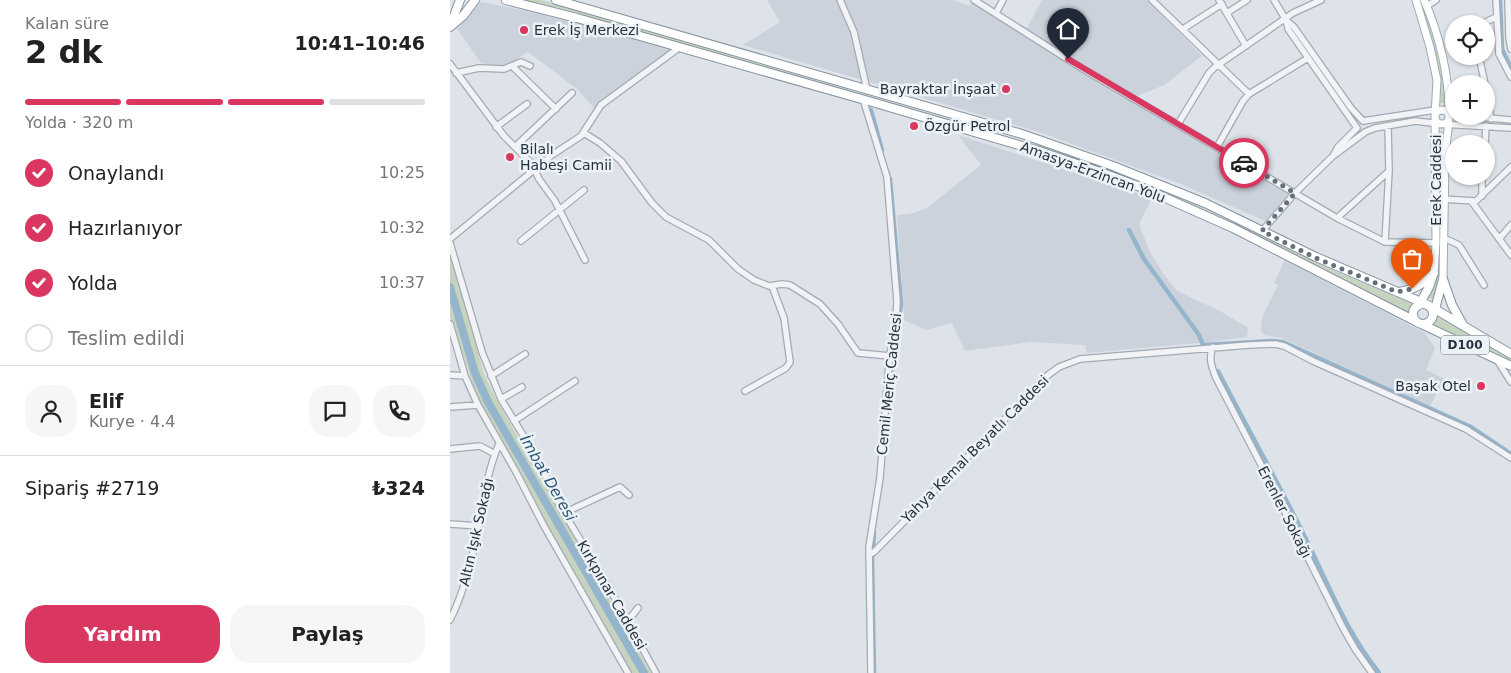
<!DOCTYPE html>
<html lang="tr">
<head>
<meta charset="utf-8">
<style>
  body { margin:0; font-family:"DejaVu Sans",sans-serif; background:#f6f6f6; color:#222; height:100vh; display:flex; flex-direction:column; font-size:19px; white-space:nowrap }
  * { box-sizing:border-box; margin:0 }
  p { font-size:16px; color:#767676 }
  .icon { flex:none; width:28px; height:28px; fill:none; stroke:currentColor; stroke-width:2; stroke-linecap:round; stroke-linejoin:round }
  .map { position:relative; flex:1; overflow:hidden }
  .sheet { display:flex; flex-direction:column; background:#fff; width:450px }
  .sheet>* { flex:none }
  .buttons { position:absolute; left:995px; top:15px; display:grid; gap:10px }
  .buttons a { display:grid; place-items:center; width:50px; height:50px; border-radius:50%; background:#fff; box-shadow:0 1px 4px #0004; font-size:25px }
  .pin { position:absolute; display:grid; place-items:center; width:42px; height:42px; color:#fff; margin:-51px -21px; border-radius:50% 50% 50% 0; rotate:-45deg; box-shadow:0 0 5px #0007 }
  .pin .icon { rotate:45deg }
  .courier { position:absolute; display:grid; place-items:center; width:50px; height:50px; margin:-25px; border:4px solid #d93760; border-radius:50%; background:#fff; color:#222; box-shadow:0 1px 6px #0007 }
  .headline em { font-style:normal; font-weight:800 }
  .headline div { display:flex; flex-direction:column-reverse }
  .headline { display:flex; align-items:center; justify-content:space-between; height:85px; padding:0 25px }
  h1 { font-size:32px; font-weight:800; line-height:38px }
  .bar { display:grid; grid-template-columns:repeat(4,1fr); gap:8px 5px; align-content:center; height:60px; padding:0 25px }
  .bar i { height:6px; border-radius:4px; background:#e0e0e0 }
  .bar .on { background:#d93760 }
  .bar p { grid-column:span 4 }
  .line { display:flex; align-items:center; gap:12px; padding:0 25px; border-top:1px solid #e0e0e0 }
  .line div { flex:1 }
  .round { display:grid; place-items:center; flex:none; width:52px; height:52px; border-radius:20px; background:#f6f6f6 }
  ol { padding:0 25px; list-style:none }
  li { display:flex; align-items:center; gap:15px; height:55px }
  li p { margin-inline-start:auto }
  li .icon { padding:5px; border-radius:50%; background:#d93760; color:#fff; stroke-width:4 }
  li:last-child { color:#767676 }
  li i { width:28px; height:28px; border:2px solid #e0e0e0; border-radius:50% }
  .button { display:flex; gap:10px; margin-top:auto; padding:10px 25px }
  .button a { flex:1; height:58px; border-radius:20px; background:#d93760; color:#fff; font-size:20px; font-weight:800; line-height:58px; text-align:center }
  .button a+a { background:#f6f6f6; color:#222 }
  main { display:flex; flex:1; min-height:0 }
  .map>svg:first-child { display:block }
  .built { fill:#cbd2db }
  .green { fill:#c6d3be }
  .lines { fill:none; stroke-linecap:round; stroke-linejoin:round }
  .canal { stroke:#95b5cc; stroke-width:4.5 }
  .river { stroke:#95b5cc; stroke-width:8 }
  .minor-casing { stroke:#a3aab3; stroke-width:8 }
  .major-casing { stroke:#9ca9b5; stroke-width:9 }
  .highway-casing { stroke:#8492a1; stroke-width:10 }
  .minor { stroke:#f1f3f7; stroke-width:5.5 }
  .major { stroke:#fff; stroke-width:7 }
  .highway { stroke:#fff; stroke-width:8 }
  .done { stroke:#66707c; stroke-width:5; stroke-dasharray:0 9 }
  .route { stroke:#d93760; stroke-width:6 }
  .poi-dot { fill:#d93760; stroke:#edf2f6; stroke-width:2 }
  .labels { text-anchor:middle; stroke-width:5; stroke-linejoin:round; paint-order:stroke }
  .shield { fill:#edf2f6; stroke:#626c77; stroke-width:1 }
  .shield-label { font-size:12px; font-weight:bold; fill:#263241 }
  .poi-label { font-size:14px; fill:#263241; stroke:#edf2f6; text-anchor:start }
  .street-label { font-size:14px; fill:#263241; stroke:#edf2f6 }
  .water-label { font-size:15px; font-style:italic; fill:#2c5678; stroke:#edf2f6 }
</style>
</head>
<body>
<main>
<section class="sheet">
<div class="headline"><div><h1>2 dk</h1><p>Kalan süre</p></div><em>10:41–10:46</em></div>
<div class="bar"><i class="on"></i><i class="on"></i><i class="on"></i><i></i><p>Yolda · 320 m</p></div>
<ol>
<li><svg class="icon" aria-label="check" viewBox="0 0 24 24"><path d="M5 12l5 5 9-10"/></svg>Onaylandı<p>10:25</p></li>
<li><svg class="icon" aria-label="check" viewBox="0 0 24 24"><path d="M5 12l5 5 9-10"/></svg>Hazırlanıyor<p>10:32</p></li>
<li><svg class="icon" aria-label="check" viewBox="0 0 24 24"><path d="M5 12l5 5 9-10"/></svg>Yolda<p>10:37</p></li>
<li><i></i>Teslim edildi</li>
</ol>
<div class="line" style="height:90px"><a class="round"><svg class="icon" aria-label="person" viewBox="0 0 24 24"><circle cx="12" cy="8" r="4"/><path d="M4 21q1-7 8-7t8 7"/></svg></a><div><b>Elif</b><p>Kurye · 4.4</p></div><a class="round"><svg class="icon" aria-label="chat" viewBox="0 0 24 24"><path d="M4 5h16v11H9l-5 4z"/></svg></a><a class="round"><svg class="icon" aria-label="phone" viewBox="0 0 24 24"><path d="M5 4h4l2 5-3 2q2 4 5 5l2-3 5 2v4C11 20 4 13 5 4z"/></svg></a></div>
<div class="line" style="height:65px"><div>Sipariş #2719</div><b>₺324</b></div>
<div class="button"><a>Yardım</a><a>Paylaş</a></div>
</section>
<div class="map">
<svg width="1061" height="673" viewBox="0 0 1061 673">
  <rect width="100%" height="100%" fill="#dee3e9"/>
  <!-- built -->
  <path class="built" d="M317,0H504L519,6L522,3L577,28L592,0H697L752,56L714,85L680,99L841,194L815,221L731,184L589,132L293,45L330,22Z
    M31,2L120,19L226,49L180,80L144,108L127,89L78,52L54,67L31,63L7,29Z
    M508,135L702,198L689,224L699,250L715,276L727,291L770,311L798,328L797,337L759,342L637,353L635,345L581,342L515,351L502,323L476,330L454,320L447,215L464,213L478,207L531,165Z
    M835,260L975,333L985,348L976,370L995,379L980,406L832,338L814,335L811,331L812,317L828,285L824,283Z"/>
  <!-- green -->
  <path class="green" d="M71,0H91L601,149L674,174L738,201L887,272L964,304L960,314C852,257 742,201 627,160L141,18Z
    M968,0H970C984,32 992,68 995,103H990C993,68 981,32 968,0Z
    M988,131H994L992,150L991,193L989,182Z
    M989,206H991C991,237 993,271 986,301L977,297L981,289Z
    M0,253L34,374L43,393L201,673H181L30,405L0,316Z
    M987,316L1061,358V362L982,326Z"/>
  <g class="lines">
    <!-- canal -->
    <path class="canal" d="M1050,0L1052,49L1061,68
      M421,110L432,150
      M440,179L451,304L440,380
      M679,230L694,259L749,335L753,345L824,341L833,342L1021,427L1061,454
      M423,549L424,532
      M422,557L424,673"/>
    <!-- river -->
    <path class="river" d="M0,287L25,373L38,402L194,673
      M767,373C795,427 825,481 852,535C876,583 893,630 927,673"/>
    <defs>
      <path id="minor" d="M390,0L404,32L417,90
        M524,0L633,69L887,218L935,242L986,243
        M702,0L799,94
        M769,0L796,46
        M1046,0L1049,54L1061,77
        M1058,0L1059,38L1061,49
        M977,6L986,0
        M546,13L553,0
        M777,13L797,0
        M836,20L844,27L901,108L913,121L985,110L1004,112
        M1032,24L1046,17
        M733,29L772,4
        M1029,56L1035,84
        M0,64L54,136L82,164L89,179L105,201L135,260
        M62,66L106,109
        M6,73L29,68L54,69L71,62L80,66
        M1036,92L1041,119
        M413,99L437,177L447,301L446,320L439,362L430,478L419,547L421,673
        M1019,116L1061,120
        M728,124L759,73L765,67L843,13L871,0
        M46,127L77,104
        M915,132L925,128L965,121L991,124L1061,128
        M134,133L150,143L171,161L202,203L216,217L259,240L288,269L304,280L319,286L332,284L340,285L370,304L388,324L408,353L440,356
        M1035,144L1036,126
        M67,145L122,93
        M767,147L793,101L799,94L858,58
        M883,156L914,133
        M1032,196V176
        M991,199L1026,201L1061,167
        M1022,202L1061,255
        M887,218L939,171
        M812,231L845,193L883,156L888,147L907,128L838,29L836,20L824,0
        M994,238L1009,245L1034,285
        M0,239L102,155L131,136L151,105L230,47
        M1049,239L1061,225
        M71,241L134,190
        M935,242L939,171L938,126
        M0,243L32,352L51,399L90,463L108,503L157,584L206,673
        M0,324L15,376L28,405L66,472L94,526L178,673
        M763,347C758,358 762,368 766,378L820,482L893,628L905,649L922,673
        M1047,360L1061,382
        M0,375L15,376
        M41,376L75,354
        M295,391L336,368L340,362L334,318L322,286
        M51,399L72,387
        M0,407L28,405
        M64,421L125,381
        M0,449L30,446L45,454
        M114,513L170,487L179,495
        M0,524L29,526
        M419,555L424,552L598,375L609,367L630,359L799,345L825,344L834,346L863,361L1016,429L1061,458
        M0,620C13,594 20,568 26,540C32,508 36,474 49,444
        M177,622L188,608"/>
      <path id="major" d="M966,0L980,47L987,80L985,116L986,243L984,273
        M974,0C989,33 1000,79 999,115C999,130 995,145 995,161C994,200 994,240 993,279
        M985 117a7 7 0 1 1 14 0a7 7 0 1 1-14 0Z"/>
      <path id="highway" d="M56,0L127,18L422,102L586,150L650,172L693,188L783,228L969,323L1061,366
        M106,0L572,134L663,166L755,203L866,257L978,305L1061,354
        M1,24L10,0
        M0,27L13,16L25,0
        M993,279L1002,305L1013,325
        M949,292C964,290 974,284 984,273
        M963 314a10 10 0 1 1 20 0a10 10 0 1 1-20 0Z
        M969,305L979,287L983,275
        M984,313L992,283"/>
    </defs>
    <!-- minor casing -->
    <use href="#minor" class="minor-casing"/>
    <!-- major casing -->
    <use href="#major" class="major-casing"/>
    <!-- highway casing -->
    <use href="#highway" class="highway-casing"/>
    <!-- minor -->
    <use href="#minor" class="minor"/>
    <!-- major -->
    <use href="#major" class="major"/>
    <!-- highway -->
    <use href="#highway" class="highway"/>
  </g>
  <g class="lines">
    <!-- done -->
    <path class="done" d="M794,163L845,193L812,231L866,258L947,292L962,289"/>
    <!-- route -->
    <path class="route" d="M618,59L794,163"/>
  </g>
  <!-- markers -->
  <g class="poi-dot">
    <circle cx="74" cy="30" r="5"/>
    <circle cx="556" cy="89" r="5"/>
    <circle cx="464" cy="126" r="5"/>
    <circle cx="60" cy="157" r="5"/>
    <circle cx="1031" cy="386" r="5"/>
  </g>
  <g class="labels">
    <!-- shield labels -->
    <rect class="shield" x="991" y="335.5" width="48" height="19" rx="4"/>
    <g class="shield-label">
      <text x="1015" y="349">D100</text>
    </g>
    <!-- poi labels -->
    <g class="poi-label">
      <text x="84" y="35">Erek İş Merkezi</text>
      <text x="546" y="94" text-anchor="end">Bayraktar İnşaat</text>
      <text x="474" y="131">Özgür Petrol</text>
      <text x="70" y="154">Bilalı<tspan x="70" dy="16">Habeşi Camii</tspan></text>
      <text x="1021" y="391" text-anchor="end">Başak Otel</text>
    </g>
    <!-- street labels -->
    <g class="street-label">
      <text transform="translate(643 172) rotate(20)" y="5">Amasya-Erzincan Yolu</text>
      <text transform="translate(986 180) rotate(-90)" y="5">Erek Caddesi</text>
      <text transform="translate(439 384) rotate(-84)" y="5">Cemil Meriç Caddesi</text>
      <text transform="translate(525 449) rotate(-45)" y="5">Yahya Kemal Beyatlı Caddesi</text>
      <text transform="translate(835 512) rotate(63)" y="5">Erenler Sokağı</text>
      <text transform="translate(26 532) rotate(-77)" y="5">Altın Işık Sokağı</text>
      <text transform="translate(162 595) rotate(60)" y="5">Kırkpınar Caddesi</text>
    </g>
    <!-- water labels -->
    <g class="water-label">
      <text transform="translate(98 478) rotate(60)" y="5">İmbat Deresi</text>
    </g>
  </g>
</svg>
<div class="buttons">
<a><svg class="icon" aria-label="locate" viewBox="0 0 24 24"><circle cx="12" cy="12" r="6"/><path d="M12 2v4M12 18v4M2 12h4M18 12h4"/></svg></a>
<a>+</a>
<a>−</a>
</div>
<div class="pin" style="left:962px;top:289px;background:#ea580c"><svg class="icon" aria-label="bag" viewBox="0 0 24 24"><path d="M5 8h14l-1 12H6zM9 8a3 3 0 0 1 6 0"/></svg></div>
<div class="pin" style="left:618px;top:59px;background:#1f2937"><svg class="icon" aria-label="home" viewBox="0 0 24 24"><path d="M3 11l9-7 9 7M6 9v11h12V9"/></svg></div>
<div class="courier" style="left:794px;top:163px"><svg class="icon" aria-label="car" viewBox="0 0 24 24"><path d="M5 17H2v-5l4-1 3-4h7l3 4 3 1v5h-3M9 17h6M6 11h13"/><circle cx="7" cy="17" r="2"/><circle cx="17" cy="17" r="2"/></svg></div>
</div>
</main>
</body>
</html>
